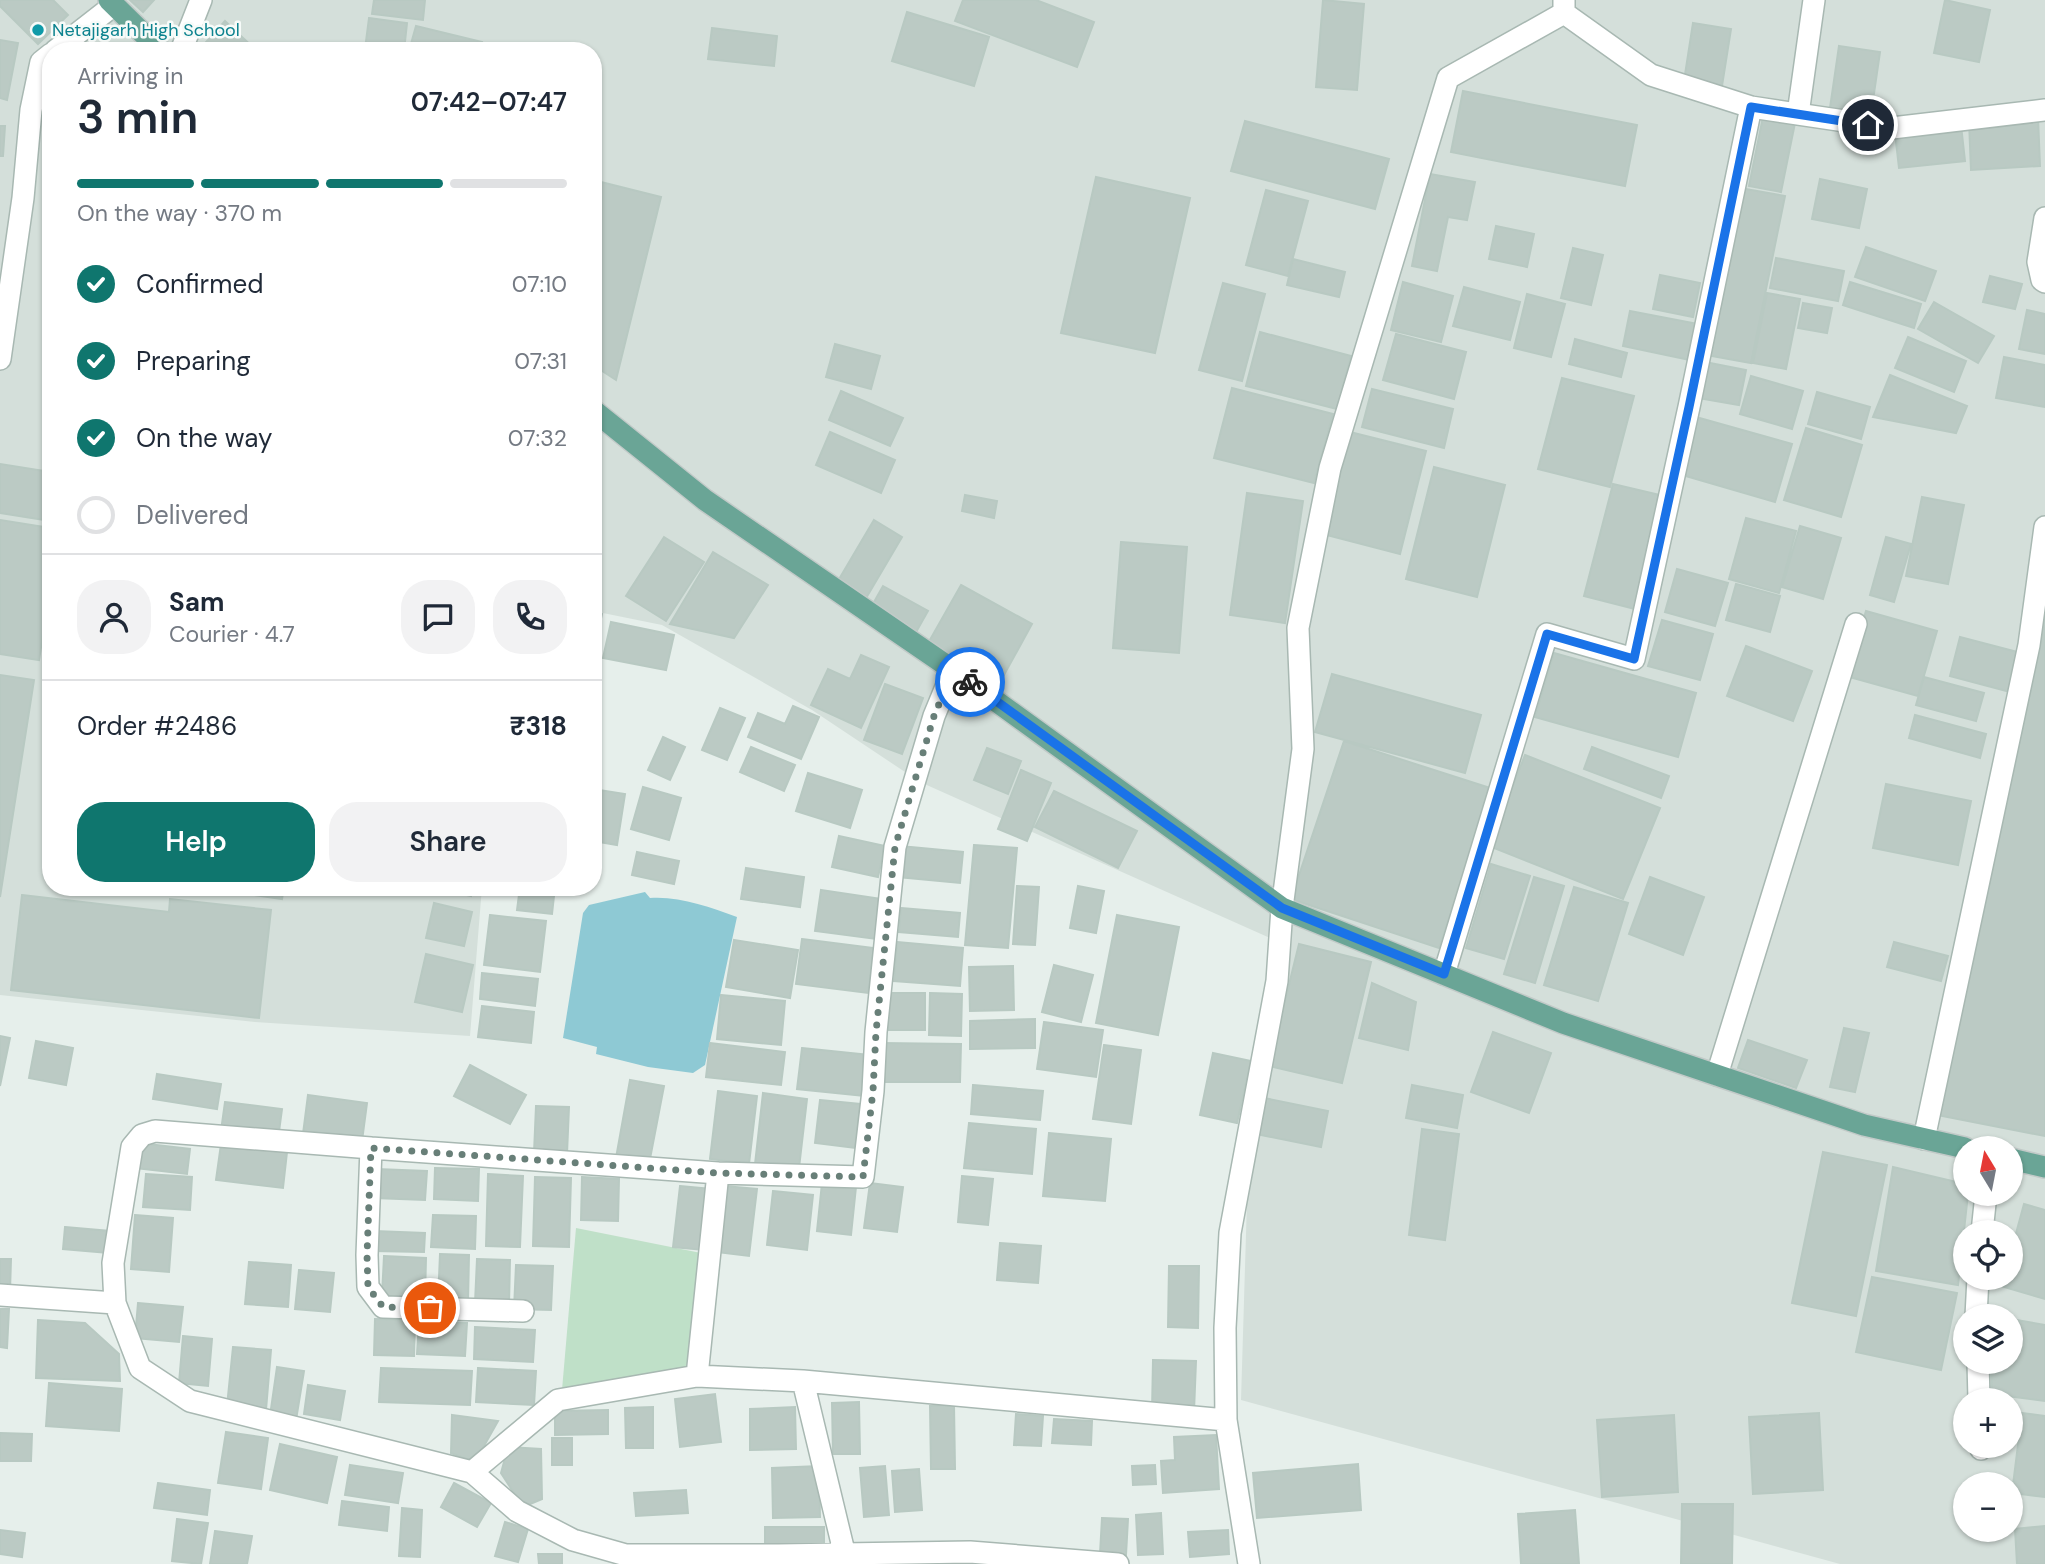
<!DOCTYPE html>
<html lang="en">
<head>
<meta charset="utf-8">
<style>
  body { margin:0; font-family:"DM Sans",sans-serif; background:#f2f2f3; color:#1f2937; height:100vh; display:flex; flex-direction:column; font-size:26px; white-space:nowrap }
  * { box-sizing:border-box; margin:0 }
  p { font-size:23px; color:#747a83 }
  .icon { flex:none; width:38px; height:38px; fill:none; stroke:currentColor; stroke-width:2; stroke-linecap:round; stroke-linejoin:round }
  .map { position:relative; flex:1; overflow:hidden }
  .panel { position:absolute; left:42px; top:42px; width:560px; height:854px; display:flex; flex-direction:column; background:#fff; border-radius:28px; box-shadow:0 2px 5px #0004 }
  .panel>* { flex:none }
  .needle { width:46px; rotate:350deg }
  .fabs { position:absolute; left:1953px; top:1136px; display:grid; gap:14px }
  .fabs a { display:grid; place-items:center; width:70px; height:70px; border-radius:50%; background:#fff; box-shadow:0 2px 5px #0004; font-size:35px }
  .pin { position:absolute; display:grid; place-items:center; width:60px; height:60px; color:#fff; margin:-30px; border:4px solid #fff; border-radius:50%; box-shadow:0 2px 7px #0007 }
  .courier { position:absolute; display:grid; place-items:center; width:70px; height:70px; margin:-35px; border:5px solid #1a73e8; border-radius:50%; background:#fff; color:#222; box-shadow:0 2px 9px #0007 }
  .headline em { font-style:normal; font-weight:600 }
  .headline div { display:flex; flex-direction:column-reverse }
  .headline { display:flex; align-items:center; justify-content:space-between; height:119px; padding:0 35px }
  h1 { font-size:46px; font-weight:600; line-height:52px }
  .bar { display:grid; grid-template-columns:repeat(4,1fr); gap:10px 7px; align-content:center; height:84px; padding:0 35px }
  .bar i { height:9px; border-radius:5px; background:#e0e1e3 }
  .bar .active { background:#0f766e }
  .bar p { grid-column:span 4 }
  .line { display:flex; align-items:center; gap:18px; padding:0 35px; border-top:2px solid #e0e1e3 }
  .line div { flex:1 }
  .round { display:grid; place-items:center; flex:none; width:74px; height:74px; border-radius:28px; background:#f2f2f3 }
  ol { padding:0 35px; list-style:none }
  li { display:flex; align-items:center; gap:21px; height:77px }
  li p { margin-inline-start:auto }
  li .icon { padding:7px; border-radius:50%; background:#0f766e; color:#fff; stroke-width:4 }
  li:last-child { color:#747a83 }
  li i { width:38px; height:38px; border:4px solid #e0e1e3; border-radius:50% }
  .cta { display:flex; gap:14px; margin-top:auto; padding:14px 35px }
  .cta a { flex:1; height:80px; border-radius:28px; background:#0f766e; color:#fff; font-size:28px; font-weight:600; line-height:80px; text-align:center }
  .cta a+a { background:#f2f2f3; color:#1f2937 }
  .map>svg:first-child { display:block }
  .built { fill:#d4dfda; fill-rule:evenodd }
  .green { fill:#bfe0c8 }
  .water { fill:#8ec9d4 }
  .building { fill:#bbcac4; stroke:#b8c9c2; stroke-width:2 }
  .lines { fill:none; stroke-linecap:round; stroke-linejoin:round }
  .minor-casing { stroke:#a8b8b2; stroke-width:24 }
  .major-casing { stroke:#c2cac8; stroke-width:24 }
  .minor { stroke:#fff; stroke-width:21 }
  .major { stroke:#6aa596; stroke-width:21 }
  .done { stroke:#687f78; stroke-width:7; stroke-dasharray:0 12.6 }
  .route { stroke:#1a73e8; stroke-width:9 }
  .culture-dot { fill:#0f9aa8; stroke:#f7fbf9; stroke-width:2.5 }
  .labels { text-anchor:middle; stroke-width:5; stroke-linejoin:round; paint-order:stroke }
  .culture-label { font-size:18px; fill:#0d838f; stroke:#f7fbf9; text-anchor:start }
</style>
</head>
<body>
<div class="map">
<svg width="2045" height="1564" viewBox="0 0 2045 1564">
  <rect width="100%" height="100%" fill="#e6efeb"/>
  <!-- built -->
  <path class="built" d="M0,0H2045V1564H1840L1241,1400L1248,1168L1270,938L920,782L812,710L662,625L593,611V51H51V887H482L470,1036L255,1022L0,995ZM1965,1148H2011V1194H1965ZM1965,1232H2011V1278H1965ZM1965,1316H2011V1362H1965ZM1965,1400H2011V1446H1965ZM1965,1484H2011V1530H1965Z"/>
  <!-- green -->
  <path class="green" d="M576,1228L706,1254L694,1372L562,1390Z"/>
  <!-- water -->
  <path class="water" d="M645,892L650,898C680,896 709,907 737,917L705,1065L693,1073L648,1067L596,1054L597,1047L563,1038L583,913L589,905Z"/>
  <!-- building -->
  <path class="building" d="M0,0H53L68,15L38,44L0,6Z
    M130,0H154L143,12Z
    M374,0H425L423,20L372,14Z
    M963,0H1036L1094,22L1077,67L955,21Z
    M1323,0L1364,4L1357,90L1316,87Z
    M1945,0L1990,10L1979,62L1934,53Z
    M907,12L989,37L974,86L892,61Z
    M369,18L407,23L404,51L365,49Z
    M225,21L257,51H198Z
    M1693,23L1731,29L1722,86L1701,85L1684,81Z
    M416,26L482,42L480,51H409Z
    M712,28L777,36L774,66L708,59Z
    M0,40L18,43L7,100L0,98Z
    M1839,46L1880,52L1871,114L1830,108Z
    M1463,91L1637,125L1625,186L1451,152Z
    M1764,112L1796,118L1781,192L1749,186Z
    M2038,117L2040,166L1971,170L1969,121Z
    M1245,121L1389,159L1375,209L1231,171Z
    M1961,125L1965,161L1899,168L1895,133Z
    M0,126H5L3,156H0Z
    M1430,174L1475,182L1467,220L1448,217L1437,271L1412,266Z
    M1096,177L1190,198L1155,353L1061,333Z
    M1820,179L1867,189L1859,228L1812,219Z
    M593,180L661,197L616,380L593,365Z
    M1740,188L1785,196L1751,363L1706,355Z
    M1266,190L1308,201L1288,276L1246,265Z
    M1496,226L1534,234L1527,267L1489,259Z
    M1866,247L1936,271L1925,301L1855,277Z
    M1573,248L1603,255L1591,305L1561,298Z
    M1776,258L1844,271L1838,301L1770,288Z
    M1293,259L1345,272L1339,297L1287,285Z
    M1660,275L1700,283L1693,317L1653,309Z
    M1990,276L2022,284L2015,309L1983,302Z
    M1403,282L1453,296L1441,342L1391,330Z
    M1850,282L1921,304L1914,328L1843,305Z
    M1223,283L1265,294L1242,381L1199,370Z
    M1464,287L1520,302L1510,340L1453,326Z
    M1767,293L1800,299L1786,369L1753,363Z
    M1527,294L1565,304L1551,357L1514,348Z
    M1934,302L1994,336L1978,363L1918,329Z
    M1803,303L1832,308L1827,333L1798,328Z
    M2027,310L2045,314V354L2019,349Z
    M1630,311L1698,324L1690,360L1623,346Z
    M1260,332L1351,356L1337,409L1246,386Z
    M1396,334L1466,352L1454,399L1383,380Z
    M1908,337L1966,361L1954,392L1895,368Z
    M1575,339L1627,353L1621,377L1569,364Z
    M835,344L880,356L871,389L826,377Z
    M2004,357L2045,365V407L1996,398Z
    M1705,362L1746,370L1739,405L1698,398Z
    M1890,375L1967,406L1956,433L1873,417Z
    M1751,376L1803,391L1792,429L1740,414Z
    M1562,378L1634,396L1610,487L1538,469Z
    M1232,388L1333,414L1314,483L1214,458Z
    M1372,389L1453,409L1444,448L1362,427Z
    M841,391L903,418L890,446L829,420Z
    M1817,392L1870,407L1861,439L1808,424Z
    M1696,417L1792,444L1775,502L1679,474Z
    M1806,428L1862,445L1841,517L1784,500Z
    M830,432L895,460L881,493L816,465Z
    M1350,432L1426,451L1400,554L1323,534Z
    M0,464L51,472V521L0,513Z
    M1434,467L1505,485L1477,597L1406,579Z
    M1613,484L1664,496L1635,609L1584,596Z
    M1247,493L1303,501L1285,623L1230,615Z
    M965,495L997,501L994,518L962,511Z
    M1922,497L1964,505L1948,584L1906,576Z
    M1746,518L1796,531L1779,593L1729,579Z
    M0,520L51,528V584L39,660L0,654Z
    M874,520L902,537L866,598L838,581Z
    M1800,526L1841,538L1823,599L1782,587Z
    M664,537L704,562L666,621L626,596Z
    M1886,537L1911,544L1894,602L1870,595Z
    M1121,542L1187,547L1179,653L1113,648Z
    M713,552L768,585L734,638L670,624Z
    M1677,569L1728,583L1715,626L1665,612Z
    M1736,584L1780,596L1770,632L1726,620Z
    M961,585L1032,624L999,684L927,645Z
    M883,586L928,611L915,634L870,609Z
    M2045,590V1136L1937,1115Z
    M1866,611L1937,631L1918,696L1846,676Z
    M593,612L602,614L594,652H593Z
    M1662,620L1713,634L1700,680L1648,666Z
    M611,622L674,635L666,670L603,658Z
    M1960,637L2025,654L2014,693L1950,676Z
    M1746,646L1812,671L1793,721L1727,696Z
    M1554,653L1696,693L1678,757L1535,717Z
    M861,655L889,667L861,728L811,705L828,669L850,679Z
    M1332,674L1481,715L1465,773L1315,732Z
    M0,675L34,680L0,897Z
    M1924,677L1984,693L1976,721L1916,705Z
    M885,684L923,698L902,754L864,740Z
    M793,706L819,717L801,759L748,737L758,713L785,724Z
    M720,708L745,718L727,760L702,750Z
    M1915,715L1986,734L1980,758L1909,738Z
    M663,737L685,747L670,780L648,770Z
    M1344,741L1493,789L1439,948L1291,899Z
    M751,747L795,765L784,791L740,772Z
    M1592,747L1669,776L1661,798L1584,769Z
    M987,748L1021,761L1008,794L974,780Z
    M1525,755L1660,808L1623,899L1489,846Z
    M1021,770L1051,783L1027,841L998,829Z
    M808,773L862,790L850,828L796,811Z
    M1886,784L1971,801L1958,865L1873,848Z
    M643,787L681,798L669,840L631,829Z
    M593,789L625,794L617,845L593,841Z
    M1054,791L1137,831L1118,868L1035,827Z
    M839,836L885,846L878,877L832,867Z
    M974,845L1017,848L1008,948L965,945Z
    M900,846L963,852L960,883L898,877Z
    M637,852L679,861L674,884L632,875Z
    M1491,864L1530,876L1504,959L1466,948Z
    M746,868L804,877L800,907L741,899Z
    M1534,877L1564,886L1535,983L1504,974Z
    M1650,877L1704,897L1683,955L1629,934Z
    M1017,886L1039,887L1035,945L1013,944Z
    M1078,886L1104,891L1096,933L1070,928Z
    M198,887H284L282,899Z
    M433,887H473L471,896Z
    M520,887H555L552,914L517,910Z
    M1574,887L1628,903L1598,1001L1544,985Z
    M821,890L882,899L876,939L815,931Z
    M22,895L169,912L170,899L271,910L259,1018L11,990Z
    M434,903L472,912L464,946L426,938Z
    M901,908L960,913L958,937L899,932Z
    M490,915L546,921L540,972L484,965Z
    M1117,915L1179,927L1158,1035L1096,1023Z
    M802,939L874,948L868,993L796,984Z
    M734,940L798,950L790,998L726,987Z
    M897,942L963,948L960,986L894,981Z
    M1894,942L1948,956L1941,981L1887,967Z
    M1299,944L1371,962L1342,1083L1269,1066Z
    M426,954L473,965L462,1012L415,1002Z
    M1054,965L1093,975L1081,1022L1042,1012Z
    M1013,966L1014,1010L970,1011L969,967Z
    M482,973L538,979L535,1006L480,999Z
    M1372,983L1416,1002L1408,1050L1359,1038Z
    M887,993H925V1030H887Z
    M930,993L962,994L961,1036L929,1035Z
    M721,995L785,1001L781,1045L717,1039Z
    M482,1006L534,1012L531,1043L478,1037Z
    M1035,1019V1048L970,1049V1021Z
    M1044,1022L1103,1030L1096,1077L1037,1069Z
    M1844,1028L1869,1033L1855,1092L1830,1087Z
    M1493,1032L1551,1053L1529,1113L1471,1092Z
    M0,1036L10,1038L0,1086Z
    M1748,1040L1807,1060L1796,1088L1738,1068Z
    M36,1041L73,1048L66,1085L29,1078Z
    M710,1043L785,1052L781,1085L706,1077Z
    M881,1043L961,1044L960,1082H880Z
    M1104,1045L1141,1050L1131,1124L1093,1119Z
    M802,1048L869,1055L864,1096L797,1089Z
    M1213,1053L1251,1061L1237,1123L1200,1115Z
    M470,1065L526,1095L510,1124L454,1096Z
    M157,1074L221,1084L217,1109L153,1099Z
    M630,1080L664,1086L649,1164L616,1158Z
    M973,1085L1043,1091L1040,1120L971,1114Z
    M1412,1085L1463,1095L1457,1128L1406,1118Z
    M718,1091L757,1096L749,1164L710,1159Z
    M763,1093L807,1099L799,1168L755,1164Z
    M308,1095L367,1103L362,1141L303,1134Z
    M1264,1098L1328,1111L1321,1147L1256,1134Z
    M820,1100L860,1104L855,1148L815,1143Z
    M225,1102L282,1109L278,1139L221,1131Z
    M536,1106L569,1107L567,1154L534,1153Z
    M969,1123L1036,1129L1032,1174L964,1168Z
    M1422,1129L1459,1134L1445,1240L1409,1235Z
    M1049,1133L1111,1139L1105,1201L1043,1196Z
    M139,1143L190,1149L187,1174L136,1168Z
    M221,1144L287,1152L283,1188L216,1180Z
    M1823,1152L1887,1165L1856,1316L1792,1303Z
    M1893,1167L1965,1184V1194H1968L1958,1285L1876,1271Z
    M435,1168L479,1169L478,1201L434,1199Z
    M376,1169L427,1171L425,1200L374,1198Z
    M146,1174L192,1177L190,1210L143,1207Z
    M488,1174L523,1176L520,1247L486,1246Z
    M962,1176L993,1179L988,1225L958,1222Z
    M535,1177L571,1178L569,1247L533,1246Z
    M582,1177L619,1179L618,1221L581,1220Z
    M822,1183L856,1187L851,1235L817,1231Z
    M870,1183L903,1187L897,1232L864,1228Z
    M680,1186L711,1189L704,1250L673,1247Z
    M724,1186L757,1189L749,1256L716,1252Z
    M773,1191L813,1195L807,1250L767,1245Z
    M2024,1204L2045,1210V1299L2001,1286L2003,1278H2011V1252Z
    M135,1215L173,1218L169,1272L131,1269Z
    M433,1215L476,1216L475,1249L431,1247Z
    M65,1227L110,1231L108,1253L63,1249Z
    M374,1231L425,1233L424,1252L373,1251Z
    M1000,1243L1041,1246L1038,1283L997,1280Z
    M440,1254L469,1255L468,1302L438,1301Z
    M384,1256L426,1258L425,1298L382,1296Z
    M0,1259H11L10,1291H0Z
    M477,1259L510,1260L509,1305L475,1303Z
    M249,1262L291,1265L288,1307L245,1304Z
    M516,1265L553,1266L551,1310L514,1309Z
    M1169,1266H1199L1198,1328L1168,1327Z
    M299,1270L334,1273L330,1312L295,1309Z
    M1872,1277L1957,1293L1941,1370L1856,1352Z
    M138,1303L183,1307L179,1342L135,1338Z
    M0,1309H9L7,1348L0,1347Z
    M375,1319L415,1320L414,1356L374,1355Z
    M2011,1319L2045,1325V1401L1992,1394L1991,1362H2011Z
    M38,1320L85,1323L119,1354L120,1381L36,1378Z
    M419,1321L467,1323L465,1356L417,1354Z
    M475,1327L535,1330L533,1362L474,1359Z
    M183,1336L212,1339L208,1386L179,1383Z
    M233,1347L271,1350L266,1410L227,1406Z
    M1153,1360L1196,1361L1194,1412L1152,1411Z
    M277,1367L304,1371L296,1420L270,1416Z
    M381,1368L472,1371L470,1405L379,1402Z
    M478,1368L536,1371L534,1405L476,1402Z
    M49,1383L122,1389L119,1431L46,1426Z
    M308,1385L345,1391L340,1420L304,1414Z
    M715,1394L721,1442L680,1447L675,1399Z
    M859,1402L860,1454H833L832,1403Z
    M954,1405L955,1469H931L930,1406Z
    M653,1407V1448H626L625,1408Z
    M795,1407L796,1449L750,1450V1409Z
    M608,1410V1434L555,1435V1411Z
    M1819,1413L1823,1490L1753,1494L1749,1417Z
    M2022,1413L2045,1416V1497L2012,1493Z
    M1016,1414L1043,1416L1041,1446L1014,1445Z
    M452,1415L498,1421L475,1462L451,1453Z
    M1674,1415L1678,1492L1602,1497L1597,1420Z
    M1054,1419L1092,1421L1091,1445L1052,1443Z
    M226,1432L268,1438L261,1489L218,1483Z
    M0,1433L32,1434L31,1461H0Z
    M1216,1435L1219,1489L1163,1493L1161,1461L1175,1460L1174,1437Z
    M552,1438H572V1465H552Z
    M280,1444L337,1457L327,1503L270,1490Z
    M508,1447L541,1449L542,1499L523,1507L501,1473Z
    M1358,1464L1361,1510L1257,1518L1253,1473Z
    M350,1465L403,1473L398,1503L345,1495Z
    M1155,1465L1156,1484L1133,1485L1132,1466Z
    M819,1466L820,1517L773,1518L772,1468Z
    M885,1466L889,1515L864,1517L860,1468Z
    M919,1469L922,1510L895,1512L892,1471Z
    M158,1483L210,1490L207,1515L154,1508Z
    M454,1483L491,1503L477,1527L441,1507Z
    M686,1490L688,1513L636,1516L634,1493Z
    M342,1501L389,1507L387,1531L339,1525Z
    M1682,1504H1733L1732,1564H1681Z
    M402,1508L422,1510L420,1557L399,1556Z
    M1575,1510L1579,1564H1521L1518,1514Z
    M1161,1513L1163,1554L1138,1555L1136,1515Z
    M1102,1518L1128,1519L1126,1555L1100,1554Z
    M177,1519L208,1523L201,1564L172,1561Z
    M505,1522L528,1529L518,1562L495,1556Z
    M2045,1526V1564H2017L2015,1529Z
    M765,1527H824V1550H765Z
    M0,1530L25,1533L22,1557L0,1554Z
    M1228,1530L1229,1554L1190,1557L1188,1532Z
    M215,1531L252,1536L247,1564H210Z
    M538,1554H562V1564H539Z"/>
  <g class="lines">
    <defs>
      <path id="minor" d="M1564,13L1651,75L1751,107L1892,128L2045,110
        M55,51L114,5
        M181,51L201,0
        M1798,114L1814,0
        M2045,218L2038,262L2042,280L2045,282
        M0,359L23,198L31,110L41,62L51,54
        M1444,974L1547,634L1634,659L1689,407L1751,107
        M1717,1075L1856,624
        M1924,1139L2029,645L2045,527
        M718,1173L863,1177L873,1091L876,1032L895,847L934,716L953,670
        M1982,1232L1986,1194
        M0,1295L115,1303L140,1368L190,1401L472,1472
        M115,1303L113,1263L132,1147L142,1135L155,1131L371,1148
        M523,1311L383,1307L368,1287L367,1255L371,1148L718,1173L697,1376
        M1976,1316L1978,1278
        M1978,1362L1979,1400
        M803,1381L847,1564
        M1981,1446V1449
        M1118,1564L970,1552L778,1555H626L573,1540L517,1511L472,1472L558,1400L697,1376L803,1381L1226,1420
        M1249,1564L1226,1420L1225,1328L1230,1233L1277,981L1282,908L1303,749L1298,628L1330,468L1448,78L1564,13V0"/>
      <path id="major" d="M109,0L161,51
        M593,410L705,500L953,670L1282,908L1563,1023L1864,1125L1965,1148
        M2011,1159L2045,1167"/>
    </defs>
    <!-- minor casing -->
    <use href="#minor" class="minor-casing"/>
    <!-- major casing -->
    <use href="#major" class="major-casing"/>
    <!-- minor -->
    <use href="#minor" class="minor"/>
    <!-- major -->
    <use href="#major" class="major"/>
  </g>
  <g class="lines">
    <!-- done -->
    <path class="done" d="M430,1308L383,1307L368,1287L367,1255L371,1148L718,1173L863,1177L873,1091L876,1032L895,847L934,716L953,670L970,682"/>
    <!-- route -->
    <path class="route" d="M970,682L1282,908L1444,974L1547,634L1634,659L1689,407L1751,107L1868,125"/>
  </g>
  <!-- markers -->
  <circle class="culture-dot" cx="38" cy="30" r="7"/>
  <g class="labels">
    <!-- culture labels -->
    <g class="culture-label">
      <text x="52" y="36">Netajigarh High School</text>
    </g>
  </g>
</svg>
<div class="fabs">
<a><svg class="needle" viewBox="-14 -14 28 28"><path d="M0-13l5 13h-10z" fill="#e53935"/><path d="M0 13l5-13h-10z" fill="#747a83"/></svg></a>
<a><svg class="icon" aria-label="locate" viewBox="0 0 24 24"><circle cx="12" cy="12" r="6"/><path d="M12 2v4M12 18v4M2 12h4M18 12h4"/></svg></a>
<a><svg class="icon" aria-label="layers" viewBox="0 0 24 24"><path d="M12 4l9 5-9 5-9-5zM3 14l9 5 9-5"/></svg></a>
<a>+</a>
<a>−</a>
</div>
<div class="pin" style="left:430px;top:1308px;background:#ea580c"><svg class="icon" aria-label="bag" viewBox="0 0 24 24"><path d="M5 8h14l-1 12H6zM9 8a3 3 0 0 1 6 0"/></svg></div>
<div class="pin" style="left:1868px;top:125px;background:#1f2937"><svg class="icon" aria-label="home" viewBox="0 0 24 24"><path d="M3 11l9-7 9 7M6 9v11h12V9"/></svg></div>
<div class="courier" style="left:970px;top:682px"><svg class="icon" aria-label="bike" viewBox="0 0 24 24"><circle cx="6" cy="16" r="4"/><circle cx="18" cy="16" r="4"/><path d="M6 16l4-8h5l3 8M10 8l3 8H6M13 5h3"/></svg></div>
<section class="panel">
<div class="headline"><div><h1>3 min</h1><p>Arriving in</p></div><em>07:42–07:47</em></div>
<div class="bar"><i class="active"></i><i class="active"></i><i class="active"></i><i></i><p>On the way · 370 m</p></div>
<ol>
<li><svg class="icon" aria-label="check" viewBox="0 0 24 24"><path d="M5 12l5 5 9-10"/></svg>Confirmed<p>07:10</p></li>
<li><svg class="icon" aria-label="check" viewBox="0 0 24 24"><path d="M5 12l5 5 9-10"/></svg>Preparing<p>07:31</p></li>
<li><svg class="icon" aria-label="check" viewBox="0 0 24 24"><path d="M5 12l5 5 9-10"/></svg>On the way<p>07:32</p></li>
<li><i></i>Delivered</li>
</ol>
<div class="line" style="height:126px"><a class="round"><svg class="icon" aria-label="person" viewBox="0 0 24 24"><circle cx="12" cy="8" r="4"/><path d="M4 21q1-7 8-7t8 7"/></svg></a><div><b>Sam</b><p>Courier · 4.7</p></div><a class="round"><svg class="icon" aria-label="chat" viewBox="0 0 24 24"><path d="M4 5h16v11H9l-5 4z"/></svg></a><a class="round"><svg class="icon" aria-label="phone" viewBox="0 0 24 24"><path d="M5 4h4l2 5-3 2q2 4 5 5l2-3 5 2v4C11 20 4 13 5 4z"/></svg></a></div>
<div class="line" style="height:91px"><div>Order #2486</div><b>₹318</b></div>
<div class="cta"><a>Help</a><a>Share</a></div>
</section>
</div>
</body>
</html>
